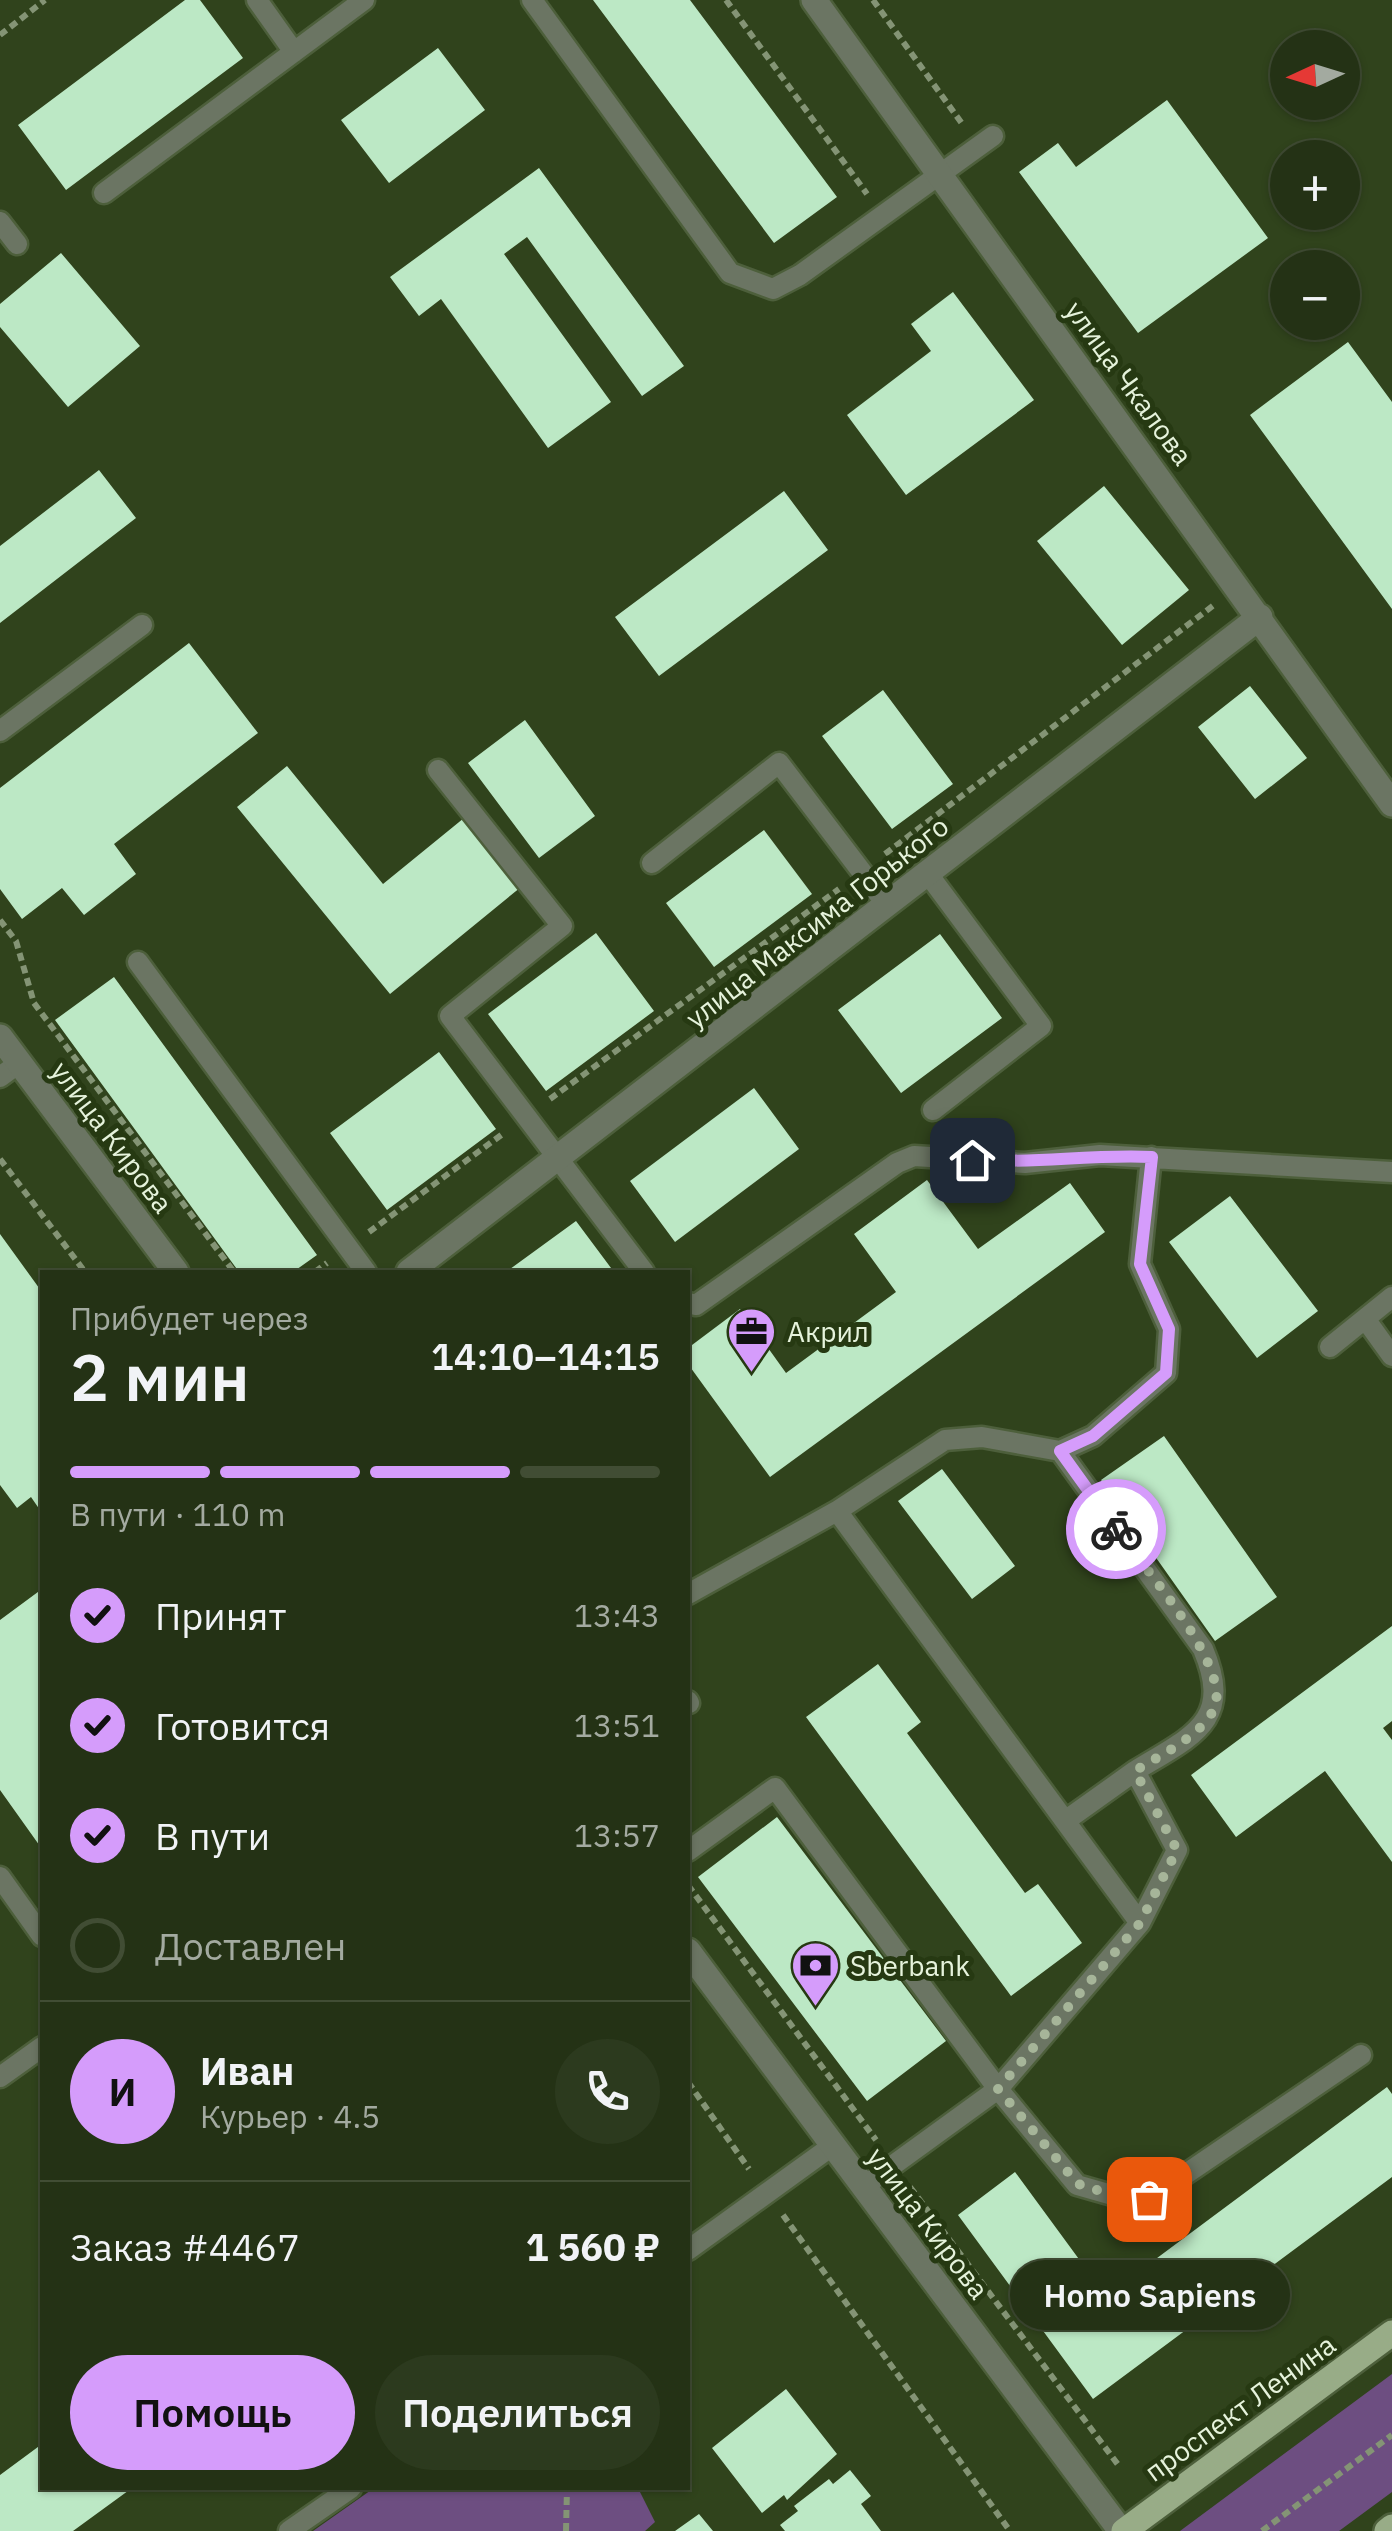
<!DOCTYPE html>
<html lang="ru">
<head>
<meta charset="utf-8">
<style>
  body { margin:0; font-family:"IBM Plex Sans",sans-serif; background:#2c3a1e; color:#f1f3f6; height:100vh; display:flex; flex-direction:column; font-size:38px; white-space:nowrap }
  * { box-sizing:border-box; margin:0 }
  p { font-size:32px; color:#a3aaa0 }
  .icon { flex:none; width:55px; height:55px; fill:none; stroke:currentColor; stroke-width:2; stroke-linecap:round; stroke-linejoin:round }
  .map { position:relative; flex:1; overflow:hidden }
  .details { position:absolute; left:40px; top:1270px; width:650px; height:1220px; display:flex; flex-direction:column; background:#243215; border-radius:0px; box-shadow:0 2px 8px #0004,0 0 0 2px #414d34 }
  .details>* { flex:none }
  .needle { width:65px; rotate:266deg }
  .fabs { position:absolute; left:1270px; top:30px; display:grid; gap:20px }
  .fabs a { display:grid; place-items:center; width:90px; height:90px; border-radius:50%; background:#243215; box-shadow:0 2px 8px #0004,0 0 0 2px #414d34; font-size:50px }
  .pin { position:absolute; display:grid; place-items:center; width:85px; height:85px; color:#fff; margin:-42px; border-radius:20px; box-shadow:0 5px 15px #0006 }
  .courier { position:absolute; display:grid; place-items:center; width:100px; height:100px; margin:-50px; border:8px solid #d59cfb; border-radius:50%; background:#fff; color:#222; box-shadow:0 2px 12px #0007 }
  .bubble { position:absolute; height:70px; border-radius:35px; background:#243215; box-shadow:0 2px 8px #0004,0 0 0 2px #414d34; font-size:32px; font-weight:600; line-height:70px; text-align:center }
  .summary em { font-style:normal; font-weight:600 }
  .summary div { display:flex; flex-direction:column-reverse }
  .summary { display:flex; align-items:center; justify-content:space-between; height:170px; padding:0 30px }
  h1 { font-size:65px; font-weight:600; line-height:75px }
  .bar { display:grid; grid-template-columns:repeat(4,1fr); gap:15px 10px; align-content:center; height:120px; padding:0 30px }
  .bar i { height:12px; border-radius:8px; background:#414d34 }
  .bar .on { background:#d59cfb }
  .bar p { grid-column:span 4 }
  .line { display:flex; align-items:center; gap:25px; padding:0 30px; border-top:2px solid #414d34 }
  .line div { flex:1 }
  .round { display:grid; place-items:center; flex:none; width:105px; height:105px; border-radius:52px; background:#2c3a1e }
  ol { padding:0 30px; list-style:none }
  li { display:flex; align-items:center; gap:30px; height:110px }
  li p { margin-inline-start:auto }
  li .icon { padding:10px; border-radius:50%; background:#d59cfb; color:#111; stroke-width:4 }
  li:last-child { color:#a3aaa0 }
  li i { width:55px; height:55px; border:5px solid #414d34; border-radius:50% }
  .primary-button { display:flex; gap:20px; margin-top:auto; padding:20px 30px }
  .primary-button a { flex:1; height:115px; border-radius:60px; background:#d59cfb; color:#111; font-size:40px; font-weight:600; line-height:115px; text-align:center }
  .primary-button a+a { background:#2c3a1e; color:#f1f3f6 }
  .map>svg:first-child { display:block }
  .green { fill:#6d4e81 }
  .building { fill:#bce8c5 }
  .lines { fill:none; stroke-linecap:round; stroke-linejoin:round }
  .lane-casing { stroke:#4d5f3b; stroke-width:25 }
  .street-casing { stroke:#4d5f3b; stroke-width:30 }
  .primary-casing { stroke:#4d5f3b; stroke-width:30 }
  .path { stroke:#849475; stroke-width:6; stroke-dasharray:8 5; stroke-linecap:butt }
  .lane { stroke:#6b7563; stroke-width:20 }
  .street { stroke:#6b7563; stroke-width:25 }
  .primary { stroke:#98ac87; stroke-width:25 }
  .done { stroke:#a6b599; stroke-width:10; stroke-dasharray:0 18 }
  .route { stroke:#d59cfb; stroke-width:12 }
  .labels { text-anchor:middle; stroke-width:10; stroke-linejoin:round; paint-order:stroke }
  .street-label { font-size:28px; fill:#e6f3dc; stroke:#263912 }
  .poi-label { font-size:28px; fill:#e6f3dc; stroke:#263912; text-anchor:start }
</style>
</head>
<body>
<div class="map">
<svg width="1392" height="2531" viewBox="0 0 1392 2531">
  <rect width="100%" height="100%" fill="#30431c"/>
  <!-- green -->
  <path class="green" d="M1392,2374V2492L1339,2531H1180Z
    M374,2488H638L655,2522L645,2531H313Z"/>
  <!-- building -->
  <path class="building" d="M185,0H200L243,58L66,190L18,125Z
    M593,0H690L837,197L774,243Z
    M438,48L485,110L389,183L341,120Z
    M1167,100L1268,238L1138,333L1019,172L1058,143L1076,167Z
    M539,168L684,366L642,396L527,237L504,254L611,402L548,448L441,299L419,316L390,277Z
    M61,253L140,346L68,407L0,327V304Z
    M953,292L1034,400L906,495L847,415L931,351L911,324Z
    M1348,342L1392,402V609L1250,415Z
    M99,470L136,518L0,623V546Z
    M1104,486L1189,590L1122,645L1037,541Z
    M784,491L828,550L659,676L615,617Z
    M189,643L258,733L114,844L136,874L84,915L62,888L22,919L0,889V788Z
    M1250,686L1307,758L1255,799L1198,727Z
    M883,690L953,784L892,829L822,736Z
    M525,720L595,816L539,858L468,763Z
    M287,766L383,884L464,818L521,887L390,994L237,807Z
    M764,830L812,894L714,967L666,903Z
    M596,933L654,1011L546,1091L488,1014Z
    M940,934L1002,1018L901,1093L838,1010Z
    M114,977L317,1255L293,1272H239L55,1020Z
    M439,1052L496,1129L387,1210L330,1133Z
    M754,1088L799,1149L675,1242L630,1181Z
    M927,1180L978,1249L1070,1183L1105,1232L770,1477L688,1364V1348L740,1309L786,1373L896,1292L854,1234Z
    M1230,1196L1318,1311L1257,1358L1169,1242Z
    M576,1221L614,1272H506Z
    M0,1234L42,1292V1513L31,1497L17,1508L0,1485Z
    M1164,1436L1277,1597L1215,1641L1101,1480Z
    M942,1469L1015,1566L972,1599L898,1501Z
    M42,1589V1849L0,1790V1620Z
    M1392,1626V1721L1383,1728L1392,1740V1862L1325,1771L1236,1837L1191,1775Z
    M878,1664L921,1722L907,1733L1025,1893L1038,1884L1082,1943L1011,1996L806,1717Z
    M777,1817L946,2041L867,2101L698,1877Z
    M1387,2087L1392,2094V2177L1093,2399L958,2215L1015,2172L1106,2296Z
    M786,2389L837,2454L787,2500L784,2495L762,2513L712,2448Z
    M42,2444V2488H132L73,2531H0V2475Z
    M850,2470L871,2496L861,2504L881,2531H785L780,2525L798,2511L794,2506L829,2479L833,2484Z
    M699,2514L713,2531H675Z"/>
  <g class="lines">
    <defs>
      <path id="lane" d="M257,0L294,52
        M532,0L730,273L773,289L800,275L993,136
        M104,193L364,0
        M0,222L17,244
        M0,731L142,625
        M438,770L562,926L450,1016L644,1272
        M652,863L779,763L887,905
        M928,874L1041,1026L933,1110
        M138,962L366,1272
        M0,1077L19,1063
        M688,1303L696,1305L897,1163L914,1156L1025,1163L1100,1155L1392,1172
        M1366,1320L1392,1356
        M1330,1347L1392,1297
        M1060,1451L1203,1649C1234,1722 1192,1736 1135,1771L1177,1850L1140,1923L837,1511L945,1440L982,1437L1060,1451L1093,1436L1166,1373L1169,1329L1140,1264L1151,1157
        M688,1594L837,1511
        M688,1701L689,1703
        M1065,1821L1135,1771
        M688,1851L775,1788L998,2089L1140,1923
        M0,1877L42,1936
        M0,2077L42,2047
        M863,2187L998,2089L1077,2185L1119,2197L1149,2199L1361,2055
        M688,2250L832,2146
        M289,2531L351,2488"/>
      <path id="street" d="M814,0L1392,804
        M0,1037L176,1272
        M409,1272L1260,617
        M688,1951L1121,2531"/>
      <path id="primary" d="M1124,2531L1392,2333
        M1387,2531L1392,2527"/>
    </defs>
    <!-- lane casing -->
    <use href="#lane" class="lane-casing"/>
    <!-- street casing -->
    <use href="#street" class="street-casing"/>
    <!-- primary casing -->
    <use href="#primary" class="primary-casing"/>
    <!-- path -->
    <path class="path" d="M726,0L867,194
      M873,0L963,125
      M0,35L45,0
      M885,854L1214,605
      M0,920L16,941L34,1003L234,1272
      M550,1099L839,889
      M0,1159L85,1272
      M369,1232L504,1133
      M315,1272L327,1263
      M688,1885L876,2140
      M688,2082L749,2169
      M910,2187L1119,2466
      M783,2215L1010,2531
      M566,2531L567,2488
      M1262,2531L1392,2435"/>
    <!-- lane -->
    <use href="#lane" class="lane"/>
    <!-- street -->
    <use href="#street" class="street"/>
    <!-- primary -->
    <use href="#primary" class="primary"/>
  </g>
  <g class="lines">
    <!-- done -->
    <path class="done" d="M1116,1529C1140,1563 1233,1667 1214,1709C1200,1737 1160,1755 1135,1771L1177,1850L1140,1923L998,2089L1078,2184L1119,2197L1149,2199"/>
    <!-- route -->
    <path class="route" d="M972,1160C1033,1164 1091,1154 1152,1157L1140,1264L1169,1329L1166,1373L1093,1436L1060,1451L1116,1529"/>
  </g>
  <!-- icons -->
  <defs>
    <symbol id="office-pin" viewBox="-11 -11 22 30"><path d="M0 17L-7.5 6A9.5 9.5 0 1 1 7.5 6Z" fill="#d59cfb" stroke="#263912"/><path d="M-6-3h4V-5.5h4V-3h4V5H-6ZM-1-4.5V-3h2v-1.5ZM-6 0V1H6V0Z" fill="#111"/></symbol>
    <symbol id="bank-pin" viewBox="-11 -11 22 30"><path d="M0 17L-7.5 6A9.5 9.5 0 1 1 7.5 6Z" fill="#d59cfb" stroke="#263912"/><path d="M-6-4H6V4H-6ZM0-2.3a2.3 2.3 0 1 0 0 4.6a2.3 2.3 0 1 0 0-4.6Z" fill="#111"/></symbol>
  </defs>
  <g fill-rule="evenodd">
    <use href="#office-pin" x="724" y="1304" width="55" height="75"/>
    <use href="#bank-pin" x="788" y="1938" width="55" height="75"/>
  </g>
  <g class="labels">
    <!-- street labels -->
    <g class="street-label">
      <text transform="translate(1129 383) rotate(54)" y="10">улица Чкалова</text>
      <text transform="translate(817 922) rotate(-38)" y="10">улица Максима Горького</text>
      <text transform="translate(112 1137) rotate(53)" y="10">улица Кирова</text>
      <text transform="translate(928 2223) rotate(53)" y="10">улица Кирова</text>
      <text transform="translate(1240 2408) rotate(-36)" y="10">проспект Ленина</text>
    </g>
    <!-- poi labels -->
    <g class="poi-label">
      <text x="787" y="1342">Акрил</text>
      <text x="850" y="1976">Sberbank</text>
    </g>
  </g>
</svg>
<div class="fabs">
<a><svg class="needle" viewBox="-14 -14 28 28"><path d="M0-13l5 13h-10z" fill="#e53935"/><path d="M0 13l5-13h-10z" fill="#a3aaa0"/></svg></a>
<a>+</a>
<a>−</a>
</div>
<div class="pin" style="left:1149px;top:2199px;background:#ea580c"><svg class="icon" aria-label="bag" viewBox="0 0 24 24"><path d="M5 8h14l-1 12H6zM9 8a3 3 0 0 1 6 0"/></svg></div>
<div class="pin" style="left:972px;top:1160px;background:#1f2937"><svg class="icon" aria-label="home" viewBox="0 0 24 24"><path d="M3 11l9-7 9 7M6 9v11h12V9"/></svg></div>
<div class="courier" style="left:1116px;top:1529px"><svg class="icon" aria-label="bike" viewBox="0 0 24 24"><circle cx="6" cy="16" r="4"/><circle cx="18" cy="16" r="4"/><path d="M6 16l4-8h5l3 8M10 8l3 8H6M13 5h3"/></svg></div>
<div class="bubble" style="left:1010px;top:2260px;width:280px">Homo Sapiens</div>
<section class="details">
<div class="summary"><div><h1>2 мин</h1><p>Прибудет через</p></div><em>14:10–14:15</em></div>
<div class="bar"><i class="on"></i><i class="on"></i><i class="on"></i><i></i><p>В пути · 110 m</p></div>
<ol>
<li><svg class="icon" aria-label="check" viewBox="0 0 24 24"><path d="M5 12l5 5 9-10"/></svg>Принят<p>13:43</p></li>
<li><svg class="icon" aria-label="check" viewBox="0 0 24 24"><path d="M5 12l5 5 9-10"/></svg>Готовится<p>13:51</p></li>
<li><svg class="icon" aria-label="check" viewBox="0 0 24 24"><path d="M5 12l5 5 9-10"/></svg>В пути<p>13:57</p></li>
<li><i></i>Доставлен</li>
</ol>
<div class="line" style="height:180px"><b class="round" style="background:#d59cfb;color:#111">И</b><div><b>Иван</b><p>Курьер · 4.5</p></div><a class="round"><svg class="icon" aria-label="phone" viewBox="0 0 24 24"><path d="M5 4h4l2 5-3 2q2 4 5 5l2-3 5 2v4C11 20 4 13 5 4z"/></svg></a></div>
<div class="line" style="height:130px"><div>Заказ #4467</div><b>1 560 ₽</b></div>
<div class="primary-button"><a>Помощь</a><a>Поделиться</a></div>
</section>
</div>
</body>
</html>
